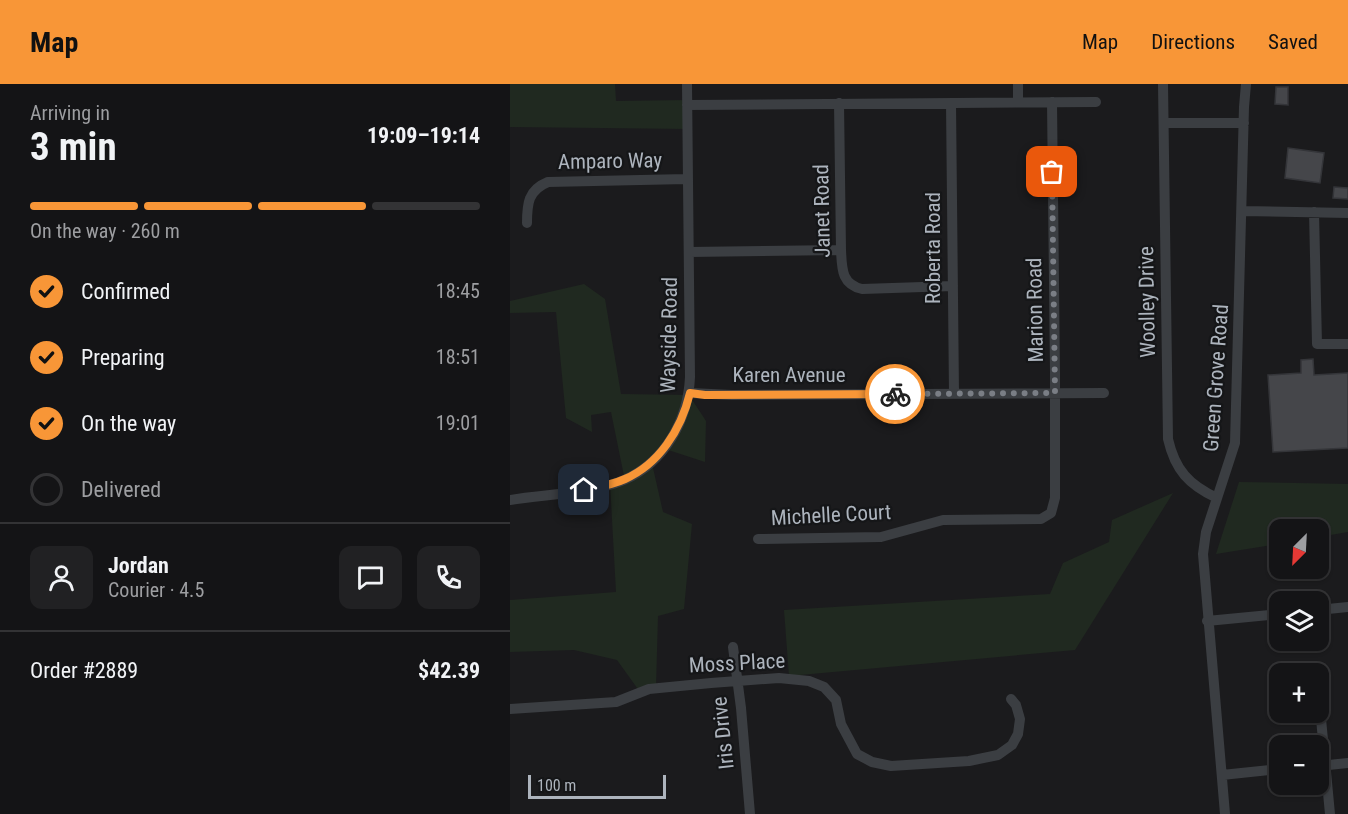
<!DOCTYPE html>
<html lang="en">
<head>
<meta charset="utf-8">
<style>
  body { margin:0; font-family:"Roboto Condensed",sans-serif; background:#212123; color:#f1f3f6; height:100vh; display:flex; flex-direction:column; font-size:22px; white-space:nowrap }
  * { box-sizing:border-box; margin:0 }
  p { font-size:20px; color:#9d9ea1 }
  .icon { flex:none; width:33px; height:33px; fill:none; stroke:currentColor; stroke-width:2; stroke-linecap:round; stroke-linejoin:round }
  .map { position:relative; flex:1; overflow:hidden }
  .sheet { display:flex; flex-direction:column; background:#141416; width:510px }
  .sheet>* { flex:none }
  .needle { width:39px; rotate:204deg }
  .controls { position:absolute; left:759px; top:435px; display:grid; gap:12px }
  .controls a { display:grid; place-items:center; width:60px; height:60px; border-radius:12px; background:#141416; box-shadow:0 2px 4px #0004,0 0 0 2px #333335; font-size:30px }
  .scale { position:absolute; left:18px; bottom:15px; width:138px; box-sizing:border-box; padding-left:6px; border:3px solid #adb4bd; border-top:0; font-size:16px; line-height:21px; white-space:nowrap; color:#adb4bd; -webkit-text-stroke:4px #151618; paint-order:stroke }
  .pin { position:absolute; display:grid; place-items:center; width:51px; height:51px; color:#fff; margin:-26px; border-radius:12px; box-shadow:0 3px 9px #0006 }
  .courier { position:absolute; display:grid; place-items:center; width:60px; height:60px; margin:-30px; border:4px solid #f89637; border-radius:50%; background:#fff; color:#222; box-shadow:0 2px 8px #0007 }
  .head em { font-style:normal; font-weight:700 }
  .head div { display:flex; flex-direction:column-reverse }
  .head { display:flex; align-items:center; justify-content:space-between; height:102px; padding:0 30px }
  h1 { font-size:39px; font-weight:700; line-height:45px }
  .bar { display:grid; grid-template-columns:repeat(4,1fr); gap:9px 6px; align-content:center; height:72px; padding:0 30px }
  .bar i { height:8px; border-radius:4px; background:#333335 }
  .bar .current { background:#f89637 }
  .bar p { grid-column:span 4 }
  .line { display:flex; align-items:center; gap:15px; padding:0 30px; border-top:2px solid #333335 }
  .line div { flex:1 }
  .round { display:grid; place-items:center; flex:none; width:63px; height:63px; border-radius:12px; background:#212123 }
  ol { padding:0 30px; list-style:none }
  li { display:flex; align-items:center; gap:18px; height:66px }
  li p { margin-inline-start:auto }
  li .icon { padding:6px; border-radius:50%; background:#f89637; color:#111; stroke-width:4 }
  li:last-child { color:#9d9ea1 }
  li i { width:33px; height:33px; border:3px solid #333335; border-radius:50% }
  header { display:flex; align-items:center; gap:36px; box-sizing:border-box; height:84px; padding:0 30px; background:#f89637; color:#111 }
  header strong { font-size:28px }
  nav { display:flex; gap:33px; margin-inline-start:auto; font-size:21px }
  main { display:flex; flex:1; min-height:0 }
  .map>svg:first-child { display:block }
  .green { fill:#202920 }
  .building { fill:#45464a; stroke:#343539; stroke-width:1.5 }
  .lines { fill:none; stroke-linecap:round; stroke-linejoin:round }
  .minor { stroke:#3b3e42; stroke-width:10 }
  .done { stroke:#7a7e85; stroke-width:6; stroke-dasharray:0 10.8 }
  .route { stroke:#f89637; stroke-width:8 }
  .labels { text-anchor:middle; stroke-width:4.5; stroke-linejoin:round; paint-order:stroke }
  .street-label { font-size:21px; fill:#adb4bd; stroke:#151618 }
</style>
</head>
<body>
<header>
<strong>Map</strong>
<nav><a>Map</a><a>Directions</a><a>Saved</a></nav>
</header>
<main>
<section class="sheet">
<div class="head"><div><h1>3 min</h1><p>Arriving in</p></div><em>19:09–19:14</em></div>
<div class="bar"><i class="current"></i><i class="current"></i><i class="current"></i><i></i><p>On the way · 260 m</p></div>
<ol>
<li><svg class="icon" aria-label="check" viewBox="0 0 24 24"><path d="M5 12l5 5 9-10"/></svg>Confirmed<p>18:45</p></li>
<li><svg class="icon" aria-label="check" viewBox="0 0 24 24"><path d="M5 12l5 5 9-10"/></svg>Preparing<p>18:51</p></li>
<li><svg class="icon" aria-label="check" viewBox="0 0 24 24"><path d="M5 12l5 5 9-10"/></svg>On the way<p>19:01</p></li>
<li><i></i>Delivered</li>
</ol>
<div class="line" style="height:108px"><a class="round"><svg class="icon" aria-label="person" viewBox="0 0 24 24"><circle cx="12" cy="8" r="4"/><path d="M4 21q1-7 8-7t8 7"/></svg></a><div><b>Jordan</b><p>Courier · 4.5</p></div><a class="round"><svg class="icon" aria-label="chat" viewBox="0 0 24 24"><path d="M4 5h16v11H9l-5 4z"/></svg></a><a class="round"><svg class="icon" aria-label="phone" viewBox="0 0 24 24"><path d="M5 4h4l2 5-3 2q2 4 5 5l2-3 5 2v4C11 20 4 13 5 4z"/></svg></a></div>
<div class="line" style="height:78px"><div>Order #2889</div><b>$42.39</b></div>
</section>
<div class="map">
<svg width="838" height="730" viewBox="0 0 838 730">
  <rect width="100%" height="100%" fill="#1b1b1d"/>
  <!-- green -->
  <path class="green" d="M0,0H105L106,17L179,16L180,45L0,43Z
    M74,200L95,215L111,310L179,311L196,337L195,378L152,364L141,375L153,428L182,440L174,525L148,532L146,603L130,608L107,576L64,566L0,568V516L106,508L100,399L114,392L101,328L81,331L82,348L56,334L46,228L0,229V217Z
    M729,398L838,400V448L809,453L808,446H770L769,460L706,470Z
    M663,409L565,566L279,592L274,526L540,510L553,479L599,458L602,436Z"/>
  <!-- building -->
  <path class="building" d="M766,3H778V21L765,20Z
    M778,64L814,69L810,99L775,94Z
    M824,103L838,104V115L823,114Z
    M803,275L804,291L838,289V364L763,368L758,291L791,289V276Z"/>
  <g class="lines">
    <!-- minor -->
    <path class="minor" d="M653,0L658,355C665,386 679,401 707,414
      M508,18V0
      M329,19L331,166C332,184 331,200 352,205L443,202
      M441,19L444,310
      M177,21L586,18
      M654,39H734
      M732,127L838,129
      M804,128L807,260H838
      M17,139C17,120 18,106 38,98L177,95
      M179,168L331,166
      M180,309L222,311L594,309
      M0,416C36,410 81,410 114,396C155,378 178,336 180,293L177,0
      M248,455L371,453L433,436L531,435L541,429L545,414V289L542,18
      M808,526L838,523
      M697,537L770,530
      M223,563L231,624L240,730
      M807,588V590
      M808,603L820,730
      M0,625L106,618L139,605L201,599L269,594L299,597L314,603L326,616L331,640L347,670L362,678L381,682L459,677L488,671L502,661L508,650L510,635L506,621L501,615
      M809,682L838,679
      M712,691L770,685
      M715,730L693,470L696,448L725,359L734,23L736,0"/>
  </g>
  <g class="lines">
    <!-- done -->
    <path class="done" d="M385,310L545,309L542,88"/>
    <!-- route -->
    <path class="route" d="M74,406C88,403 102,401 115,395C149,380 171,346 180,309L195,311L385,310"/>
  </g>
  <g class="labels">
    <!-- street labels -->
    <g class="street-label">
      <text transform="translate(100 77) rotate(-1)" y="7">Amparo Way</text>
      <text transform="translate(312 127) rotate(-91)" y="7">Janet Road</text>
      <text transform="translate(423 164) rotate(-90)" y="7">Roberta Road</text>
      <text transform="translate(637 218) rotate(-91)" y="7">Woolley Drive</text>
      <text transform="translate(525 226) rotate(-91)" y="7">Marion Road</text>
      <text transform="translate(159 251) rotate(-89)" y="7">Wayside Road</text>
      <text x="279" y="298">Karen Avenue</text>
      <text transform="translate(706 294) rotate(-86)" y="7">Green Grove Road</text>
      <text transform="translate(321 431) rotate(-3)" y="7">Michelle Court</text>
      <text transform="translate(227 579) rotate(-3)" y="7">Moss Place</text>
      <text transform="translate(213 649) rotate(-96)" y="7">Iris Drive</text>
    </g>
  </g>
</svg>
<div class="controls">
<a><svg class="needle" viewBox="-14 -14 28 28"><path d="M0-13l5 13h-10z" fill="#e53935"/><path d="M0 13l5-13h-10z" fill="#9d9ea1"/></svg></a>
<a><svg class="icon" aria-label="layers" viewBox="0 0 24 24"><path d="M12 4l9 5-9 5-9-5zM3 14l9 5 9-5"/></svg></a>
<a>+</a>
<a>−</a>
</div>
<div class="scale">100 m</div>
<div class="pin" style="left:542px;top:88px;background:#ea580c"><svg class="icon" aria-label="bag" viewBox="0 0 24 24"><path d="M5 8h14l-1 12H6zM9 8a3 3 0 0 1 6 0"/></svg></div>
<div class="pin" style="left:74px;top:406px;background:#1f2937"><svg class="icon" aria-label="home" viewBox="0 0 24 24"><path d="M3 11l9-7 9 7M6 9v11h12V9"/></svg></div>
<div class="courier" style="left:385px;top:310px"><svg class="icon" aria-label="bike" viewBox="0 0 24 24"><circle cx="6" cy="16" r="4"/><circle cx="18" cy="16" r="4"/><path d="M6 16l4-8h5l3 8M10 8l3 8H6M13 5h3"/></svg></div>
</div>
</main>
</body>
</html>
